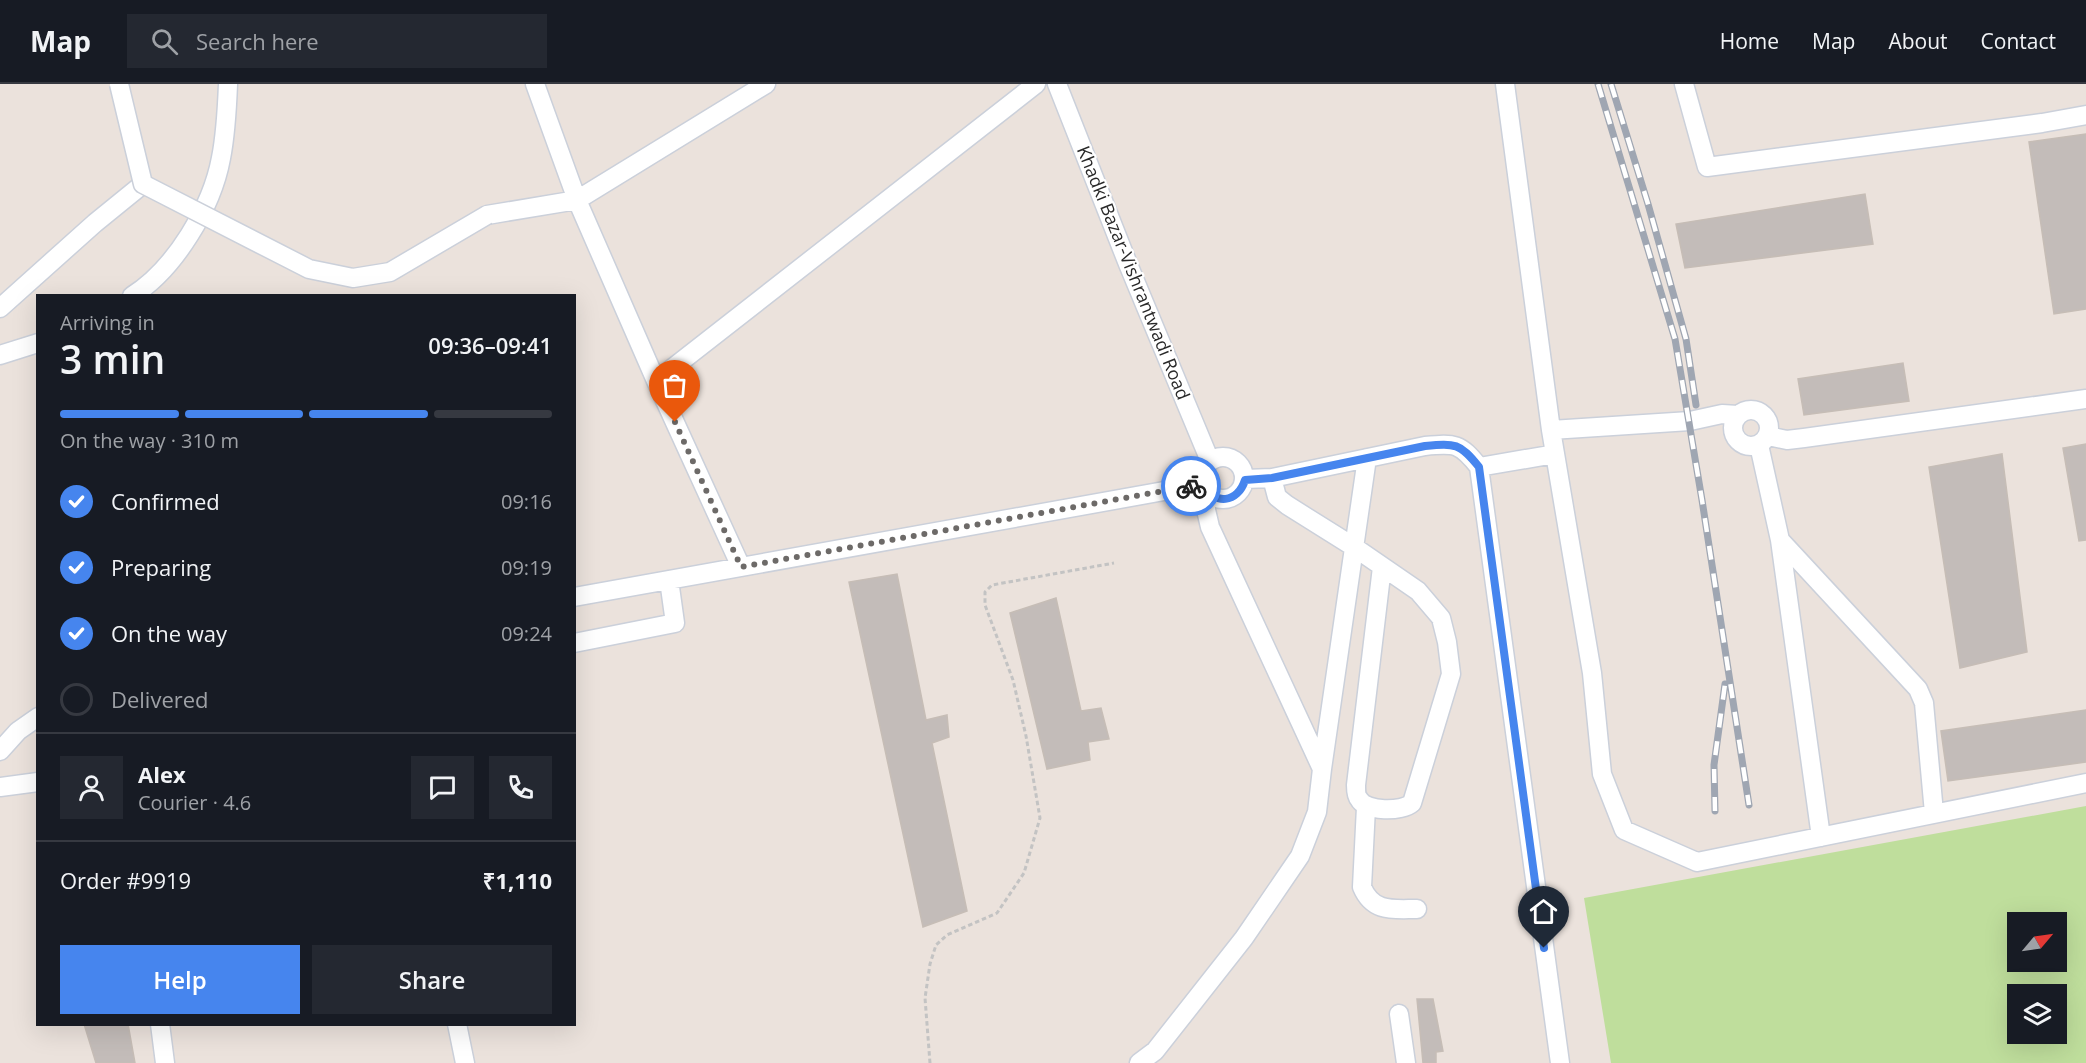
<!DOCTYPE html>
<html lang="en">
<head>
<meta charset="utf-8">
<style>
  body { margin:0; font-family:"Open Sans",sans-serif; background:#242831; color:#f1f3f6; height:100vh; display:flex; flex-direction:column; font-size:22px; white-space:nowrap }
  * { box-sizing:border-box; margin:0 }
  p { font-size:20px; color:#9ea1a6 }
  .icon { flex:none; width:33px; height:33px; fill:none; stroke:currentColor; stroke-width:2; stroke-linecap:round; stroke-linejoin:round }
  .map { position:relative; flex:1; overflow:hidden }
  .drawer { position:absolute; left:36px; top:210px; width:540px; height:732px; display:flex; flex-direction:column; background:#171b24; border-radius:0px; box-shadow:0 6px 24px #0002 }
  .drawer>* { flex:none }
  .needle { width:39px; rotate:61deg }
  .tools { position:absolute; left:2007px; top:828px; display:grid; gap:12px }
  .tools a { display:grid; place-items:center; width:60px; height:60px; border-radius:0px; background:#171b24; box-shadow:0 6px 24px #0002; font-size:30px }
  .pin { position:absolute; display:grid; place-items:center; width:51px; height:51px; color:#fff; margin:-62px -26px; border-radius:50% 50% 50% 0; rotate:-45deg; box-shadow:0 0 6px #0007 }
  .pin .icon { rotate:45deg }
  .courier { position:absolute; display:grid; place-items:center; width:60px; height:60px; margin:-30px; border:4px solid #4685ee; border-radius:50%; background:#fff; color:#222; box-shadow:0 2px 8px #0007 }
  .summary em { font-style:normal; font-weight:600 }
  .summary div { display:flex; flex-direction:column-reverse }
  .summary { display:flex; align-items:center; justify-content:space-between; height:102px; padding:0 24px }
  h1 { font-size:39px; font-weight:600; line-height:45px }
  .bar { display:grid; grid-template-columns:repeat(4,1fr); gap:9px 6px; align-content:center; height:72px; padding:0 24px }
  .bar i { height:8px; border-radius:4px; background:#363941 }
  .bar .selected { background:#4685ee }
  .bar p { grid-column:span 4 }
  .line { display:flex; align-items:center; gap:15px; padding:0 24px; border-top:2px solid #363941 }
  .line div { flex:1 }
  .round { display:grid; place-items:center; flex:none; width:63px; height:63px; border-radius:0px; background:#242831 }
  ol { padding:0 24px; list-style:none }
  li { display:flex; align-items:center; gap:18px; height:66px }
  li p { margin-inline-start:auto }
  li .icon { padding:6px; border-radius:50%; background:#4685ee; color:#fff; stroke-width:4 }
  li:last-child { color:#9ea1a6 }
  li i { width:33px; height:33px; border:3px solid #363941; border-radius:50% }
  .primary-button { display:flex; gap:12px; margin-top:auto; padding:12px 24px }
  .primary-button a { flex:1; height:69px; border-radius:0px; background:#4685ee; color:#fff; font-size:24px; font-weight:600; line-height:69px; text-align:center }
  .primary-button a+a { background:#242831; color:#f1f3f6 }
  header { display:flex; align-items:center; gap:36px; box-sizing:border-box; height:84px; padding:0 30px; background:#171b24; border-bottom:2px solid #363941 }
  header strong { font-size:28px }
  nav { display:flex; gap:33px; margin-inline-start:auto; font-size:21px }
  .search { width:420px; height:54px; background:#242831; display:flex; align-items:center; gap:15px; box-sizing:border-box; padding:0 21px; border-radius:0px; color:#9ea1a6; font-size:22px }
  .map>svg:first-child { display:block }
  .green { fill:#bfde9c; fill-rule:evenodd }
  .building { fill:#c3bcb9; stroke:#c6bdb6; stroke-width:1.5 }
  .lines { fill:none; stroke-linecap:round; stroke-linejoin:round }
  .minor-casing { stroke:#cbd0da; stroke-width:21 }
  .path { stroke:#c3c3c3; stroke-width:3; stroke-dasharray:4.5 3; stroke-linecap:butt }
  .minor { stroke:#fff; stroke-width:18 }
  .rail-casing { stroke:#9fa6b2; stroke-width:7 }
  .rail { stroke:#fff; stroke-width:4.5; stroke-dasharray:14; stroke-linecap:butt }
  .minor-bridge-casing { stroke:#cbd0da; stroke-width:21; stroke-linecap:butt }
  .minor-bridge { stroke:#fff; stroke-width:18 }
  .done { stroke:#6d6a68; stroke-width:6; stroke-dasharray:0 10.8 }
  .route { stroke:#4685ee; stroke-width:8 }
  .labels { text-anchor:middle; stroke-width:4.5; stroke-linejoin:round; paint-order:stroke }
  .street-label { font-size:18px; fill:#292929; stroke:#fff }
</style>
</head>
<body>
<header>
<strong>Map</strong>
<div class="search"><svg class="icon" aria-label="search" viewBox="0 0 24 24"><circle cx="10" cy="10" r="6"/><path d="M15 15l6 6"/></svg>Search here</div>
<nav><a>Home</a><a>Map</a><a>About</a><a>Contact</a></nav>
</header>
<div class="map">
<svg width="2086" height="979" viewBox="0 0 2086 979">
  <rect width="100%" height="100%" fill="#ebe2dc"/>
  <!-- green -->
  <path class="green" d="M2086,722V979H1611L1584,814ZM2018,838H2056V878H2018ZM2018,910H2056V950H2018Z"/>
  <!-- building -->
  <path class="building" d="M2086,50V225L2054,230L2029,58Z
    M1865,110L1873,160L1685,184L1676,140Z
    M1903,279L1909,317L1804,331L1798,295Z
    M2086,360V456L2079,457L2063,364Z
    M2002,370L2027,568L1960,584L1929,383Z
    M897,490L926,636L947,631L949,653L932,659L967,827L923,843L849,498Z
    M1056,514L1081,627L1101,624L1109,655L1088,658L1090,676L1047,685L1010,529Z
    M2086,626V678L1948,697L1941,647Z
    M1417,915H1433L1443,967L1436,968V979H1423Z
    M84,940H128L135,979H96Z"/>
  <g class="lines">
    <defs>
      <path id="minor" d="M535,0L577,116L656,297L741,483
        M1057,0L1128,180L1210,377
        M1505,0L1551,346L1592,589L1602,690L1624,746L1697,778L2086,699
        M1684,0L1707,83L2042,39L2086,31
        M487,131L577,116L766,0
        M132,212C175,185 212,123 221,74C226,49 227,25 228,0
        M0,224L95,139L143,100
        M0,271L38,259
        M656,297L1036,0
        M1733 344a18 18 0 1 1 36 0a18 18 0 1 1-36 0Z
        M1551,346L1690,337L1722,330L1738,331
        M1768,352L1787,356L1804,354L2086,315
        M1759,361L1780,456L1821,753
        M1202 394a21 21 0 1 1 42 0a21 21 0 1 1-42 0Z
        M1479,383L1555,370
        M1272,394L1277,413L1287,421L1354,463L1418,507L1441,534L1447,558L1451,590L1412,719C1402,728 1366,728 1359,715C1356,712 1356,705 1356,701L1382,483
        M1245,395L1272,394L1425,362C1455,359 1460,359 1479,383L1560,979
        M1780,456L1918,605L1924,619L1934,729
        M574,513L1203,400
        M574,559L675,539L669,496
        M0,667L18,647L38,633
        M1322,685L1367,374
        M0,703L38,698
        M1366,723L1362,803C1373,829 1393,825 1417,825
        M1399,930L1406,979
        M160,940L165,979
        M457,940L465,979
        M1139,979L1155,967L1244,854L1300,772L1317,728L1322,685L1210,443L1206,426V407"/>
    </defs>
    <!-- minor casing -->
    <use href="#minor" class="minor-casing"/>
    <!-- path -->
    <path class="path" d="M930,979L925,914L930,880L936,861L947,851L997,829L1024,789L1040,734L1026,652L1013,596L985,521V508L992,501L1114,479"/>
    <!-- minor -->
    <use href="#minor" class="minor"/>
    <defs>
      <path id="rail" d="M1598,0L1675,255L1702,416L1749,721
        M1611,0L1648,120L1686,255L1696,321
        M1715,727L1714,681L1725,600"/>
    </defs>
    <!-- rail casing -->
    <use href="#rail" class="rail-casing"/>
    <!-- rail -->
    <use href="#rail" class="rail"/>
    <defs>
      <path id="minor-bridge" d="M119,0L143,100L309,185L353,194L390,188L487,131"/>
    </defs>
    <!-- minor-bridge casing -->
    <use href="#minor-bridge" class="minor-bridge-casing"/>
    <!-- minor-bridge -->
    <use href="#minor-bridge" class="minor-bridge"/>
  </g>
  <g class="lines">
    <!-- done -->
    <path class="done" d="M675,338L741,483L1191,402"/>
    <!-- route -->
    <path class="route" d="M1191,402L1203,400C1214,422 1238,419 1245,396L1272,394L1425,362C1455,359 1460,359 1479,383L1544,864"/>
  </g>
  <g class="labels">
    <!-- street labels -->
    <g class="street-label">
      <text transform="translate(1133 189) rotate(68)" y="6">Khadki Bazar-Vishrantwadi Road</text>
    </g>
  </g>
</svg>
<div class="tools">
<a><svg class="needle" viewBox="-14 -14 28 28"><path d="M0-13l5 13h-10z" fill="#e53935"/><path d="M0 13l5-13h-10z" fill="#9ea1a6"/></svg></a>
<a><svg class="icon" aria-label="layers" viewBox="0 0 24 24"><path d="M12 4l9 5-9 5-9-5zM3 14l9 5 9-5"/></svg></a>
</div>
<div class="pin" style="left:675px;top:338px;background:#ea580c"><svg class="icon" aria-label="bag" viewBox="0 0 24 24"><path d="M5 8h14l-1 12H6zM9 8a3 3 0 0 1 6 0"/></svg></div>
<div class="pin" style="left:1544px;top:864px;background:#1f2937"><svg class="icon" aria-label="home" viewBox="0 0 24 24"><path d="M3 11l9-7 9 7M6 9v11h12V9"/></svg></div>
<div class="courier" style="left:1191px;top:402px"><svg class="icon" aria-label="bike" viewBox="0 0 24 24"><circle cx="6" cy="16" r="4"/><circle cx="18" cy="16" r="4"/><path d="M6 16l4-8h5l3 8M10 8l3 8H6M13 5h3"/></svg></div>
<section class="drawer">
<div class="summary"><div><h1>3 min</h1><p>Arriving in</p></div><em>09:36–09:41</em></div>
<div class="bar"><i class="selected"></i><i class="selected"></i><i class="selected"></i><i></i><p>On the way · 310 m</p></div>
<ol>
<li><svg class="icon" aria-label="check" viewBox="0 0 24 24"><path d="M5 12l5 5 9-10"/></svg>Confirmed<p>09:16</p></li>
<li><svg class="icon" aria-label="check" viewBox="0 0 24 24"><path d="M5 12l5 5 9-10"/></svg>Preparing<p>09:19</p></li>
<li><svg class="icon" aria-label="check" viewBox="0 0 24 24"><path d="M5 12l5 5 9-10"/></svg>On the way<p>09:24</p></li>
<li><i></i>Delivered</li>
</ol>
<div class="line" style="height:108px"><a class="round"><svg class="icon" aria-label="person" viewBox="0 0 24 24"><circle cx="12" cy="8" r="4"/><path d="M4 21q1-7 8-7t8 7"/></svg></a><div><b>Alex</b><p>Courier · 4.6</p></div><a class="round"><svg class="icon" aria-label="chat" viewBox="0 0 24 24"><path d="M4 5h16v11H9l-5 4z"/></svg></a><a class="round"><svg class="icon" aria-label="phone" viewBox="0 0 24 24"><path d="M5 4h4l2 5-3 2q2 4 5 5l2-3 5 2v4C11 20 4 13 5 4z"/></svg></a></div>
<div class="line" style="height:78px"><div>Order #9919</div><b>₹1,110</b></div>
<div class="primary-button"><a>Help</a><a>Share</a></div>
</section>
</div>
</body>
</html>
